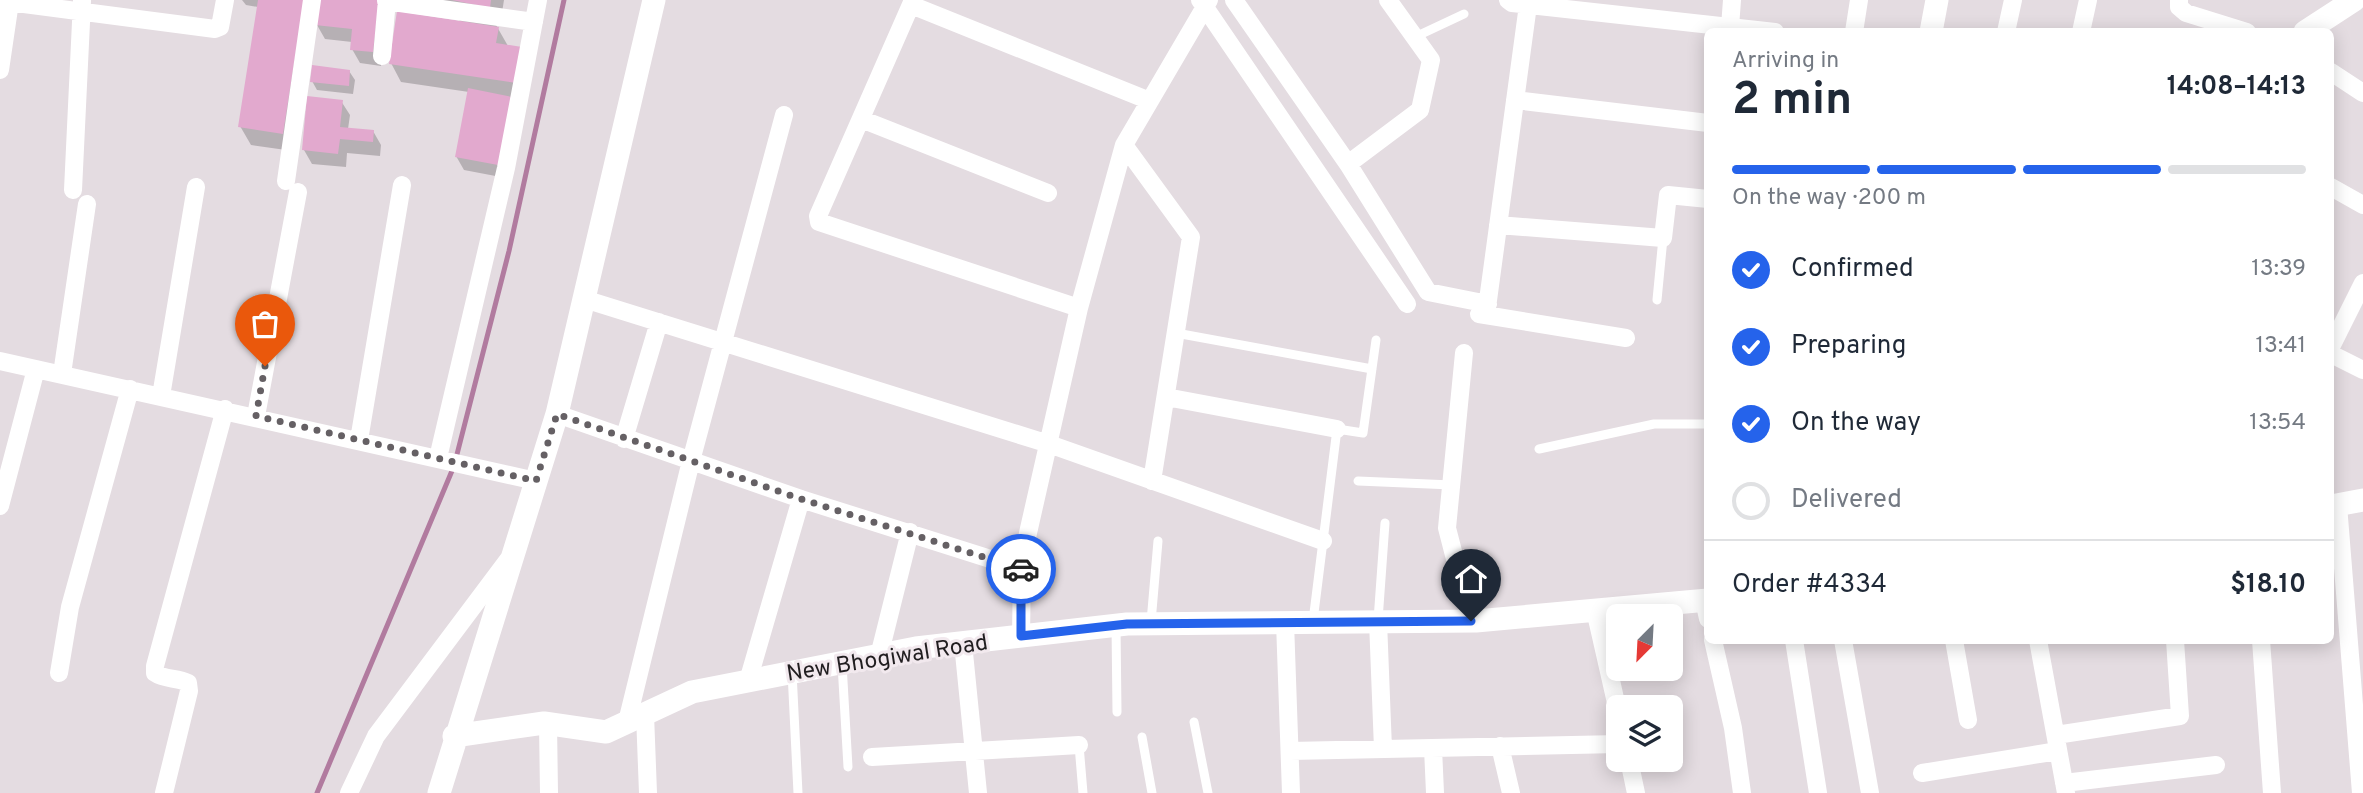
<!DOCTYPE html>
<html lang="en">
<head>
<meta charset="utf-8">
<style>
  body { margin:0; font-family:Overpass,sans-serif; background:#f2f2f3; color:#1f2937; height:100vh; display:flex; flex-direction:column; font-size:26px; white-space:nowrap }
  * { box-sizing:border-box; margin:0 }
  p { font-size:23px; color:#747a83 }
  .icon { flex:none; width:38px; height:38px; fill:none; stroke:currentColor; stroke-width:2; stroke-linecap:round; stroke-linejoin:round }
  .map { position:relative; flex:1; overflow:hidden }
  .details { position:absolute; left:1704px; top:28px; width:630px; height:616px; display:flex; flex-direction:column; background:#fff; border-radius:10px; box-shadow:0 4px 18px #0003 }
  .details>* { flex:none }
  .needle { width:46px; rotate:204deg }
  .tools { position:absolute; left:1606px; top:604px; display:grid; gap:14px }
  .tools a { display:grid; place-items:center; width:77px; height:77px; border-radius:10px; background:#fff; box-shadow:0 4px 18px #0003; font-size:35px }
  .pin { position:absolute; display:grid; place-items:center; width:60px; height:60px; color:#fff; margin:-72px -30px; border-radius:50% 50% 50% 0; rotate:-45deg; box-shadow:0 0 7px #0007 }
  .pin .icon { rotate:45deg }
  .courier { position:absolute; display:grid; place-items:center; width:70px; height:70px; margin:-35px; border:5px solid #2563eb; border-radius:50%; background:#fff; color:#222; box-shadow:0 2px 9px #0007 }
  .head em { font-style:normal; font-weight:700 }
  .head div { display:flex; flex-direction:column-reverse }
  .head { display:flex; align-items:center; justify-content:space-between; height:119px; padding:0 28px }
  h1 { font-size:46px; font-weight:700; line-height:52px }
  .bar { display:grid; grid-template-columns:repeat(4,1fr); gap:10px 7px; align-content:center; height:84px; padding:0 28px }
  .bar i { height:9px; border-radius:5px; background:#e0e1e3 }
  .bar .selected { background:#2563eb }
  .bar p { grid-column:span 4 }
  .line { display:flex; align-items:center; gap:18px; padding:0 28px; border-top:2px solid #e0e1e3 }
  .line div { flex:1 }
  ol { padding:0 28px; list-style:none }
  li { display:flex; align-items:center; gap:21px; height:77px }
  li p { margin-inline-start:auto }
  li .icon { padding:7px; border-radius:50%; background:#2563eb; color:#fff; stroke-width:4 }
  li:last-child { color:#747a83 }
  li i { width:38px; height:38px; border:4px solid #e0e1e3; border-radius:50% }
  .map>svg:first-child { display:block }
  .shadow { fill:#0003 }
  .lines { fill:none; stroke-linecap:round; stroke-linejoin:round }
  .stream { stroke:#b17b9f; stroke-width:5 }
  .building { fill:#e2a9ce }
  .service { stroke:#fff; stroke-width:9 }
  .minor { stroke:#fff; stroke-width:18 }
  .tertiary { stroke:#fff; stroke-width:23 }
  .done { stroke:#656064; stroke-width:7; stroke-dasharray:0 12.6 }
  .route { stroke:#2563eb; stroke-width:9 }
  .labels { text-anchor:middle; stroke-width:6; stroke-linejoin:round; paint-order:stroke }
  .street-label { font-size:23px; fill:#211e20; stroke:#f2e9ee }
</style>
</head>
<body>
<div class="map">
<svg width="2363" height="793" viewBox="0 0 2363 793">
  <rect width="100%" height="100%" fill="#e4dce1"/>
  <!-- shadow -->
  <path class="shadow" d="M242,0H304L293,151L251,145L240,126L258,7L246,5Z
    M370,0L386,15L381,66L360,63L352,49V42L325,39L317,25Z
    M405,0H504L500,25H496L508,46L521,48L506,178L464,170L456,156L469,92L401,82L391,63L459,22L460,19Z
    M349,71L355,80L353,94L317,90L312,81Z
    M341,101L350,115L348,129L373,131L381,145L380,156L347,153L346,167L312,164L304,150Z"/>
  <g class="lines">
    <!-- stream -->
    <path class="stream" d="M317,793L454,466L509,251L564,0"/>
  </g>
  <!-- building -->
  <path class="building" d="M258,0H304L283,134L238,127Z
    M318,0H379L373,52L350,50L352,29L315,25Z
    M452,0H491L490,8Z
    M397,11L499,27L496,43L522,47L516,83L389,64Z
    M312,65L350,70L349,86L310,82Z
    M468,88L512,97L498,165L455,157Z
    M307,96L343,100L340,127L374,130L373,142L340,139L338,154L302,150Z"/>
  <g class="lines">
    <!-- service -->
    <path class="service" d="M1415,37L1464,14
      M1657,300L1663,238
      M1176,333L1372,369
      M1539,449L1654,424H1708
      M1358,481L1452,485
      M1378,620L1385,523
      M1313,621L1337,429L1363,433L1376,340
      M1151,622L1158,541
      M1116,626L1117,712
      M842,664L848,767
      M792,672L798,793
      M1194,722L1208,793
      M1142,737L1152,793
      M1079,745L1083,793"/>
    <!-- minor -->
    <path class="minor" d="M913,0L818,216L819,222L1079,308
      M1200,0L1407,304
      M1234,0L1348,164L1428,292L1488,304
      M1508,0L1512,3L1775,32
      M2179,0V7L2186,13L2247,32
      M0,1L215,29L220,27L225,0
      M386,1L534,22
      M911,5L1150,101
      M1730,27L1732,0
      M1854,32L1859,0
      M2006,32L2013,0
      M2081,32L2088,0
      M382,56L387,0
      M0,70L10,2
      M2331,72L2363,93
      M1515,100L1708,123
      M861,119L1048,193
      M1124,145L1191,237L1152,481
      M1348,164L1420,110L1431,60L1388,0
      M286,181L312,0
      M2331,187L2363,205
      M73,190L82,1
      M1498,225L1663,238L1668,195L1708,199
      M584,299L1049,444L1323,541
      M1479,314L1626,338
      M1486,315L1528,5
      M2331,347L2363,283
      M1464,353L1447,528L1471,621
      M2331,354L2363,370
      M0,361L536,481
      M62,374L87,204
      M161,396L196,187
      M1166,397L1337,429
      M557,414L801,499L1022,569
      M256,416L298,192
      M624,439L659,322
      M359,440L402,185
      M438,458L506,168L538,0
      M2338,505L2361,793
      M0,506L36,369
      M1704,600L1708,619
      M1595,610L1619,716
      M1378,621L1383,749
      M1285,622L1291,793
      M1021,636L1022,569L1028,533L1079,308L1124,145L1209,0
      M1713,640L1733,728L1742,793
      M1794,640L1818,793
      M1843,640L1870,793
      M1954,640L1968,720
      M2038,640L2066,793
      M2261,640L2272,793
      M963,643L978,793
      M879,656L910,532
      M59,673L70,607L130,389
      M748,681L801,499
      M645,714L648,793
      M627,722L691,461L784,115
      M548,723L549,793
      M2056,735L2180,716L2175,640
      M1500,746L1511,793
      M1433,748L1435,793
      M1290,751L1619,744
      M872,757L1079,745
      M1629,760L1636,793
      M1922,773L2058,751
      M2064,783L2216,765
      M164,793L189,691L188,683C177,677 165,680 155,673V666L225,409
      M349,793L376,736L508,560"/>
    <!-- tertiary -->
    <path class="tertiary" d="M1931,32L1937,0
      M2305,32L2354,0
      M2331,506L2363,500
      M454,736L544,723L606,732L692,692L916,648L1127,624L1476,621L1708,600
      M439,793L557,414L654,0"/>
  </g>
  <g class="lines">
    <!-- done -->
    <path class="done" d="M265,366L256,416L536,481L557,414L801,499L1021,569"/>
    <!-- route -->
    <path class="route" d="M1021,569V636L1127,624L1471,621"/>
  </g>
  <g class="labels">
    <!-- street labels -->
    <g class="street-label">
      <text transform="translate(887 657) rotate(-9)" y="8">New Bhogiwal Road</text>
    </g>
  </g>
</svg>
<div class="tools">
<a><svg class="needle" viewBox="-14 -14 28 28"><path d="M0-13l5 13h-10z" fill="#e53935"/><path d="M0 13l5-13h-10z" fill="#747a83"/></svg></a>
<a><svg class="icon" aria-label="layers" viewBox="0 0 24 24"><path d="M12 4l9 5-9 5-9-5zM3 14l9 5 9-5"/></svg></a>
</div>
<div class="pin" style="left:265px;top:366px;background:#ea580c"><svg class="icon" aria-label="bag" viewBox="0 0 24 24"><path d="M5 8h14l-1 12H6zM9 8a3 3 0 0 1 6 0"/></svg></div>
<div class="pin" style="left:1471px;top:621px;background:#1f2937"><svg class="icon" aria-label="home" viewBox="0 0 24 24"><path d="M3 11l9-7 9 7M6 9v11h12V9"/></svg></div>
<div class="courier" style="left:1021px;top:569px"><svg class="icon" aria-label="car" viewBox="0 0 24 24"><path d="M5 17H2v-5l4-1 3-4h7l3 4 3 1v5h-3M9 17h6M6 11h13"/><circle cx="7" cy="17" r="2"/><circle cx="17" cy="17" r="2"/></svg></div>
<section class="details">
<div class="head"><div><h1>2 min</h1><p>Arriving in</p></div><em>14:08–14:13</em></div>
<div class="bar"><i class="selected"></i><i class="selected"></i><i class="selected"></i><i></i><p>On the way · 200 m</p></div>
<ol>
<li><svg class="icon" aria-label="check" viewBox="0 0 24 24"><path d="M5 12l5 5 9-10"/></svg>Confirmed<p>13:39</p></li>
<li><svg class="icon" aria-label="check" viewBox="0 0 24 24"><path d="M5 12l5 5 9-10"/></svg>Preparing<p>13:41</p></li>
<li><svg class="icon" aria-label="check" viewBox="0 0 24 24"><path d="M5 12l5 5 9-10"/></svg>On the way<p>13:54</p></li>
<li><i></i>Delivered</li>
</ol>
<div class="line" style="height:91px"><div>Order #4334</div><b>$18.10</b></div>
</section>
</div>
</body>
</html>
